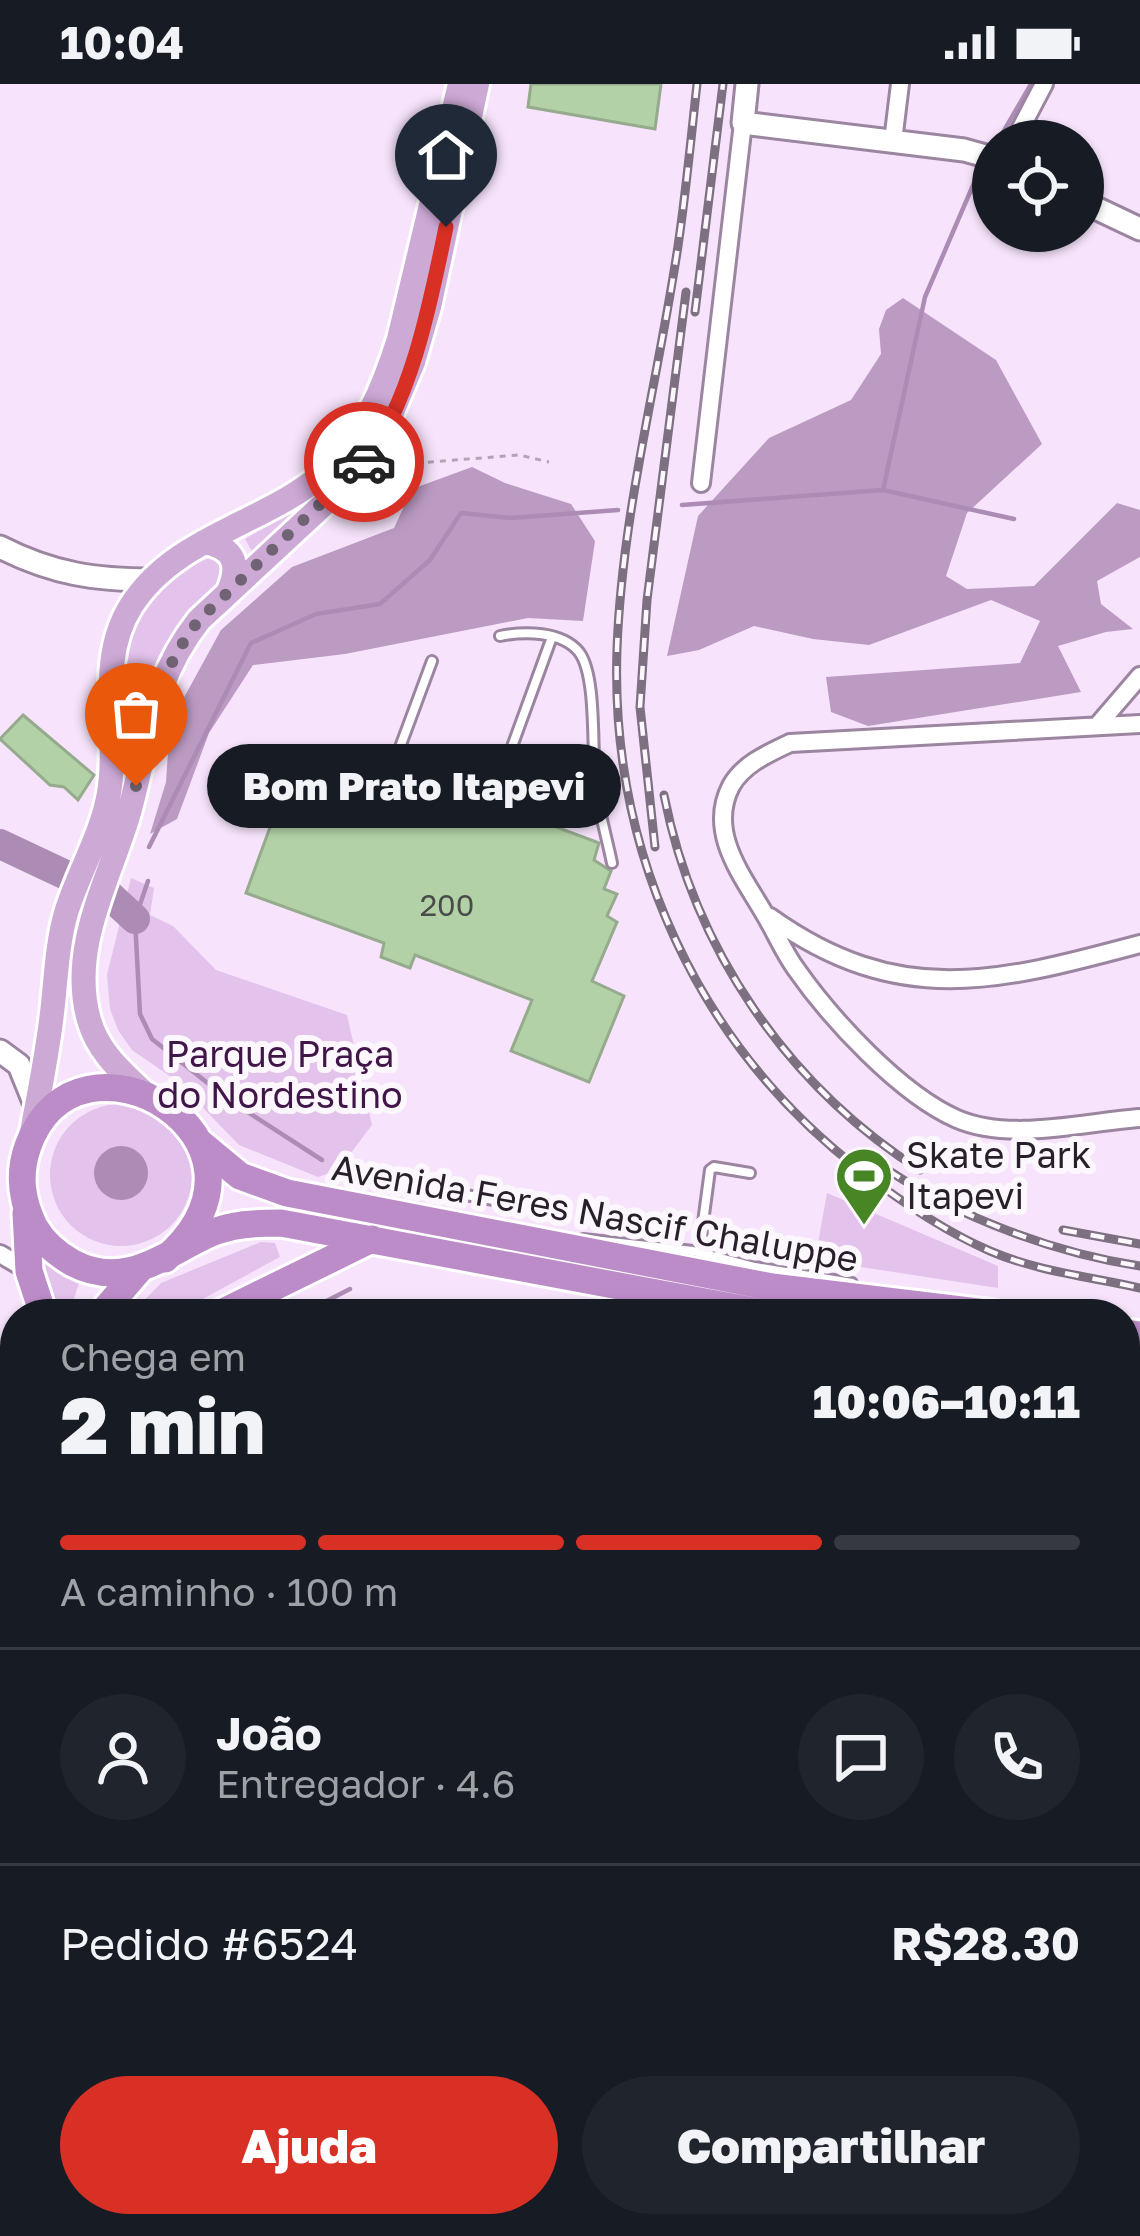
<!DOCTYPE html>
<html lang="pt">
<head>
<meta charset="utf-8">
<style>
  body { margin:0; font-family:"Golos Text",sans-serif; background:#20242c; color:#f1f3f6; height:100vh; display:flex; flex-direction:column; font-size:45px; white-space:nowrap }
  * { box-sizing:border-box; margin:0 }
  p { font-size:39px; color:#9ea1a6 }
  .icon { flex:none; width:66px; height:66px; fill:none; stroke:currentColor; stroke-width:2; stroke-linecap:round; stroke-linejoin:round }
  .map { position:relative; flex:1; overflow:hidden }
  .details { position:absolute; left:0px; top:1215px; width:1140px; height:939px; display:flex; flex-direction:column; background:#171b24; border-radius:48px 48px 0 0; box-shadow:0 3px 9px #0004 }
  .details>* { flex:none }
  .buttons { position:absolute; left:972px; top:36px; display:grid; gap:24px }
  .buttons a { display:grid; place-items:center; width:132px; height:132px; border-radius:50%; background:#171b24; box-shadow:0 3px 9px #0004; font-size:60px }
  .pin { position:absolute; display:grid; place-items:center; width:102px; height:102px; color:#fff; margin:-123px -51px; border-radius:50% 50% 50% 0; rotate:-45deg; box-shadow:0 0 12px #0007 }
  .pin .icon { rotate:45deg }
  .courier { position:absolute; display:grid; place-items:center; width:120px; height:120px; margin:-60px; border:9px solid #d93025; border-radius:50%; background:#fff; color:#222; box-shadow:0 3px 15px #0007 }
  .bubble { position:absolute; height:84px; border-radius:42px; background:#171b24; box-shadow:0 3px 9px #0004; font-size:39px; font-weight:800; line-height:84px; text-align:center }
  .summary em { font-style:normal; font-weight:800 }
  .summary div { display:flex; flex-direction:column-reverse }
  .summary { display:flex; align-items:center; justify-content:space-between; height:204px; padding:0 60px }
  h1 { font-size:78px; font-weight:800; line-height:90px }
  .bar { display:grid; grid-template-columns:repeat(4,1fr); gap:18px 12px; align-content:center; height:144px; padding:0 60px }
  .bar i { height:15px; border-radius:9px; background:#363941 }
  .bar .current { background:#d93025 }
  .bar p { grid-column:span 4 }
  .line { display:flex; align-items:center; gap:30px; padding:0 60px; border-top:3px solid #363941 }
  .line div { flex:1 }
  .round { display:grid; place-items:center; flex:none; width:126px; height:126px; border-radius:63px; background:#20242c }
  .cta { display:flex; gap:24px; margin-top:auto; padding:24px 60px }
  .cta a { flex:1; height:138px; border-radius:72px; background:#d93025; color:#fff; font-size:48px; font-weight:800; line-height:138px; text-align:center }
  .cta a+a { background:#20242c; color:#f1f3f6 }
  .status { display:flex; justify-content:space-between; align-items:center; height:84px; padding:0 60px; background:#171b24; direction:ltr }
  .status svg { height:33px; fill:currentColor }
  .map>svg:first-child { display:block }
  .green { fill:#e3c2eb }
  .forest { fill:#bc9bc3 }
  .water { fill:#ac8cb4 }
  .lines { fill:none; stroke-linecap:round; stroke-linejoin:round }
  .stream { stroke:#ac8cb4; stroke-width:4.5 }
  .river { stroke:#ac8cb4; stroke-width:30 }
  .building { fill:#b2d1a6; stroke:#96aa8d; stroke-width:3 }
  .service-casing { stroke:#9b85a0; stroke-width:14 }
  .minor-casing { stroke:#9b85a0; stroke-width:22 }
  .tertiary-casing { stroke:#9b85a0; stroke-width:27 }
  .secondary-casing { stroke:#9b85a0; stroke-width:27 }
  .primary-casing { stroke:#fff; stroke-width:30 }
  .trunk-casing { stroke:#fff; stroke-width:33 }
  .path { stroke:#b3a3b7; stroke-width:3; stroke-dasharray:6 6; stroke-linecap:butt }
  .service { stroke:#fff; stroke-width:8 }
  .minor { stroke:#fff; stroke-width:16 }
  .tertiary { stroke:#fff; stroke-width:21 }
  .secondary { stroke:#fff; stroke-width:21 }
  .primary { stroke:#cda9d6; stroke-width:24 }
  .trunk { stroke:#bc8cc8; stroke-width:27 }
  .rail-casing { stroke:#7d7081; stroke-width:9 }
  .rail { stroke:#fcf7fd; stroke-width:4.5; stroke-dasharray:14; stroke-linecap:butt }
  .done { stroke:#706474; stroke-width:12; stroke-dasharray:0 21.6 }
  .route { stroke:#d93025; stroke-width:15 }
  .labels { text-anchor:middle; stroke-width:12; stroke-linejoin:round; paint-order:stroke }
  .number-label { font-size:30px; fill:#4a4c49 }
  .park-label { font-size:36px; fill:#401649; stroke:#fcf7fd }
  .poi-label { font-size:36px; fill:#281f2a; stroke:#fcf7fd; text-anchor:start }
  .street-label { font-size:36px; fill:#281f2a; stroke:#fcf7fd }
</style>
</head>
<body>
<div class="status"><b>10:04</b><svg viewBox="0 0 49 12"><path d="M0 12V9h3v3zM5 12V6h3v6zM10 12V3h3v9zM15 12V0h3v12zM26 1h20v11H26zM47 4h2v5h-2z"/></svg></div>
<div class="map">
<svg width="1140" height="2152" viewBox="0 0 1140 2152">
  <rect width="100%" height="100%" fill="#f7e4fc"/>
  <!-- green -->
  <path class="green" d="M330,399L254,471L245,455Z
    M218,471L231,491C213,509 193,527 177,548C165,563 162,586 148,598L127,596L120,585C124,573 126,559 131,547C146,515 184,480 218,471Z
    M119,619L147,626L120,726Z
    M131,794L154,804L150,831L173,842L216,886L347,931L372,1041L338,1086L318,1093L239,1061L177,997L132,966L118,946L110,925L107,891Z
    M50 1091a71 71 0 1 1 142 0a71 71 0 1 1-142 0Z
    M827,1109L998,1182V1204L815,1176Z
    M261,1158L275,1159L280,1173L175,1230H140L136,1225L161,1199Z
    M41,1169L79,1199L69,1230H60Z"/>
  <!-- forest -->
  <path class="forest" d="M903,214L996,276L1042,360L967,429L946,492L967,505L1034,502L1117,419L1140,426V473L1097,497L1101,520L1133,545L1106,548L1058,562L1081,608L868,642L831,628L826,593L1020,579L1040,537L991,516L869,561L813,555L754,542L699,566L667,572L698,432L769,354L851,316L881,270L879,245L886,226Z
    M472,383L505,399L571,420L595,457L583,537L528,534L345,570L253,581L209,649L177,735L150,750L166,698L170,639L221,546L292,483L394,444L412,405Z"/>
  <!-- water -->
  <path class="water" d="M94 1089a27 27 0 1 1 54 0a27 27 0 1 1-54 0Z"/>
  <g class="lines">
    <!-- stream -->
    <path class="stream" d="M998,57L1031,0
      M980,85L925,213L883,406L1014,435
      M682,421L883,406
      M149,763L251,559L316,530L380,520L430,476L461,429L511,434L618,426
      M148,797L135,835L140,930L152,955L229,1016L322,1076
      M277,1230L278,1225
      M301,1230L350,1205
      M0,1848L15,1824"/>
    <!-- river -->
    <path class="river" d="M0,760L68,792
      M109,811L135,835"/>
  </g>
  <!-- building -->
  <path class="building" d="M531,0H661L655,45L528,23Z
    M23,631L94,691L78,716L64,703L50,701L0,655Z
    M299,664L447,719L452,704L599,759L594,776L611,787L604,805L617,810L607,832L617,838L592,897L624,912L589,998L511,967L532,916L415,871L410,884L381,873L384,859L246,809Z
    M15,1260V1309L0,1312V1263Z
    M1140,1842V1897L1125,1903V1847Z"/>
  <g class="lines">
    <defs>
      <path id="service" d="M500,552C524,547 562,547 579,568C598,593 591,672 596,706C600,730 607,755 612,779
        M396,674L432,577
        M494,712L552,553
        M364,1093L494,1116
        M583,1155L693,1167L755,1183L852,1199
        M699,1168L710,1086L714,1083L750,1089
        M1125,1568L1140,1572"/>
      <path id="minor" d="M893,57L900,0
        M1014,57L1044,0
        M701,399L743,39
        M1140,640L790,659C769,669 743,680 731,702C707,748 742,791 764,829C775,847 783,867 796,885C831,935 900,1010 957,1035C1011,1058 1084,1038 1140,1034
        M1097,642L1140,592
        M770,833C899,925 998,898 1140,860
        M0,1170L29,1187
        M0,1336L15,1333
        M1137,1473L1140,1528
        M0,1510L15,1515
        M1125,1652L1140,1657
        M0,1679L15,1683
        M1125,1832L1140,1829
        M1125,2027L1140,2034
        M0,2090L15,2095
        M162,2152V2139
        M770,2152L774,2139"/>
      <path id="tertiary" d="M747,0L743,39L964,66L993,74
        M1083,118L1140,145
        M1125,1987L1140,1953
        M924,2139L960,2152
        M466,2152L472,2139
        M1064,2152L1069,2139"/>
      <path id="secondary" d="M0,463C53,490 95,496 154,496
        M0,967L19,981L36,1023"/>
      <path id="primary" d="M204,458C235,464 240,480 229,507
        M144,1009C121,987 98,968 89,936C69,865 108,798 128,732C149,659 150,598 199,536L338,407L377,363L413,278L429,223L477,0
        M31,1054C38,1015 46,977 51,937C56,901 56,864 66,829C78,789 102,751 109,709C119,649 96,577 131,522C175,452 266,440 325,388C363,354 384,303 399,255L460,0"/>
      <path id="trunk" d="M199,1058L240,1092L287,1109L772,1203L994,1230
        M26,1129L29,1187L43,1230
        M165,1175C301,1056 77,925 28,1062C18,1090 21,1115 34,1142C43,1158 57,1170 73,1179C125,1206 163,1171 209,1150C231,1140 256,1139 281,1139L769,1230
        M101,1230L139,1186
        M219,1230L372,1155
        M1125,1249L1140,1251
        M1125,1269L1140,1271
        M0,1926L15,1911
        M0,1953L15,1940"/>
    </defs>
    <!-- service casing -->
    <use href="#service" class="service-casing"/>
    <!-- minor casing -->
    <use href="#minor" class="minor-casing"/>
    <!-- tertiary casing -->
    <use href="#tertiary" class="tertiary-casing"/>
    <!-- secondary casing -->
    <use href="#secondary" class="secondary-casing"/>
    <!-- primary casing -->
    <use href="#primary" class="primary-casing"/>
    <!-- trunk casing -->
    <use href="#trunk" class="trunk-casing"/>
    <!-- path -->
    <path class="path" d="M392,381L519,371L549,378
      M1125,1381L1140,1384
      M1134,1383L1136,1459
      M0,1811L15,1793"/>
    <!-- service -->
    <use href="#service" class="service"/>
    <!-- minor -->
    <use href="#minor" class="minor"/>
    <!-- tertiary -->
    <use href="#tertiary" class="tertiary"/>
    <!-- secondary -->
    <use href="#secondary" class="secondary"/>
    <!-- primary -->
    <use href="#primary" class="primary"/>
    <!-- trunk -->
    <use href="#trunk" class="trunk"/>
    <defs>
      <path id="rail" d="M697,0C691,54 686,108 678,162C658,297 622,428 617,565C610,769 698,961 860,1086C900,1117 944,1147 990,1167C1036,1187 1091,1193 1140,1204
        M695,228L723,0
        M664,711C694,865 788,1002 920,1086
        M655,763L640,623L647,516L686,208
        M888,1086C960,1134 1055,1169 1140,1182
        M1063,1146L1140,1160"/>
    </defs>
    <!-- rail casing -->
    <use href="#rail" class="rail-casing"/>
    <!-- rail -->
    <use href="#rail" class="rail"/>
  </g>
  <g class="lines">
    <!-- done -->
    <path class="done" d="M136,702C152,637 156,591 199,536L364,378"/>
    <!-- route -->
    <path class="route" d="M364,378C411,320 431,216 446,143"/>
  </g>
  <!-- icons -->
  <defs>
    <symbol id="stadium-pin" viewBox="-11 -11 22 30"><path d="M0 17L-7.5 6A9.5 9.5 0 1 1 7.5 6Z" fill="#478525" stroke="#fcf7fd"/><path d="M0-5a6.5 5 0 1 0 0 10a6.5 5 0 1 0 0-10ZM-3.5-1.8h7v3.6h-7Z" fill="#fff"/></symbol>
  </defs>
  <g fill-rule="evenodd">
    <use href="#stadium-pin" x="831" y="1059" width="66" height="90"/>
  </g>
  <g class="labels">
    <!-- number labels -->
    <g class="number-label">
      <text x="447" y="832">200</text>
    </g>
    <!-- park labels -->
    <g class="park-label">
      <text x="280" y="983">Parque Praça<tspan x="280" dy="41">do Nordestino</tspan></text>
    </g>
    <!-- poi labels -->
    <g class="poi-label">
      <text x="906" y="1084">Skate Park<tspan x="906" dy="41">Itapevi</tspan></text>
    </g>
    <!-- street labels -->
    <g class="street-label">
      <text transform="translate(595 1129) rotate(10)" y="13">Avenida Feres Nascif Chaluppe</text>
    </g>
  </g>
</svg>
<div class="buttons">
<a><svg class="icon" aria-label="locate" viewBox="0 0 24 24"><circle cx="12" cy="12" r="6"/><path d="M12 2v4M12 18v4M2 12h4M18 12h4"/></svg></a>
</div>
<div class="pin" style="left:136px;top:702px;background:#ea580c"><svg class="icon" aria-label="bag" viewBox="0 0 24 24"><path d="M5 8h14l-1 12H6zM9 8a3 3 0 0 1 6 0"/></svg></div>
<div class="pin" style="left:446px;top:143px;background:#1f2937"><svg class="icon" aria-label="home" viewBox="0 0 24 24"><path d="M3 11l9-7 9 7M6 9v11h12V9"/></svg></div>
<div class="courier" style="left:364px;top:378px"><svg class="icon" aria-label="car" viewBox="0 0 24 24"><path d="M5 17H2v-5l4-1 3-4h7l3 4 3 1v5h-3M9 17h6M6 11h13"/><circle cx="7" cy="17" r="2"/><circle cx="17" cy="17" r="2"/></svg></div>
<div class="bubble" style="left:207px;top:660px;width:414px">Bom Prato Itapevi</div>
<section class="details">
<div class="summary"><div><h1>2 min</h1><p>Chega em</p></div><em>10:06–10:11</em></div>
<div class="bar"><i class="current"></i><i class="current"></i><i class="current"></i><i></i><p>A caminho · 100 m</p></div>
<div class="line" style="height:216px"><a class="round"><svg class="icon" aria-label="person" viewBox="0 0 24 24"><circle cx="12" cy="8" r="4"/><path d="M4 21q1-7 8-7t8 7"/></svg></a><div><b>João</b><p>Entregador · 4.6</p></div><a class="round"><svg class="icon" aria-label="chat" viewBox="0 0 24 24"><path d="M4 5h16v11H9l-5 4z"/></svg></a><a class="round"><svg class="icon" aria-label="phone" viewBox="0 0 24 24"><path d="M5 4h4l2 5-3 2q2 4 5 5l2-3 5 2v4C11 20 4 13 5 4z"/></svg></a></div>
<div class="line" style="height:156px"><div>Pedido #6524</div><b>R$28.30</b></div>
<div class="cta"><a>Ajuda</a><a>Compartilhar</a></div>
</section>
</div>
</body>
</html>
